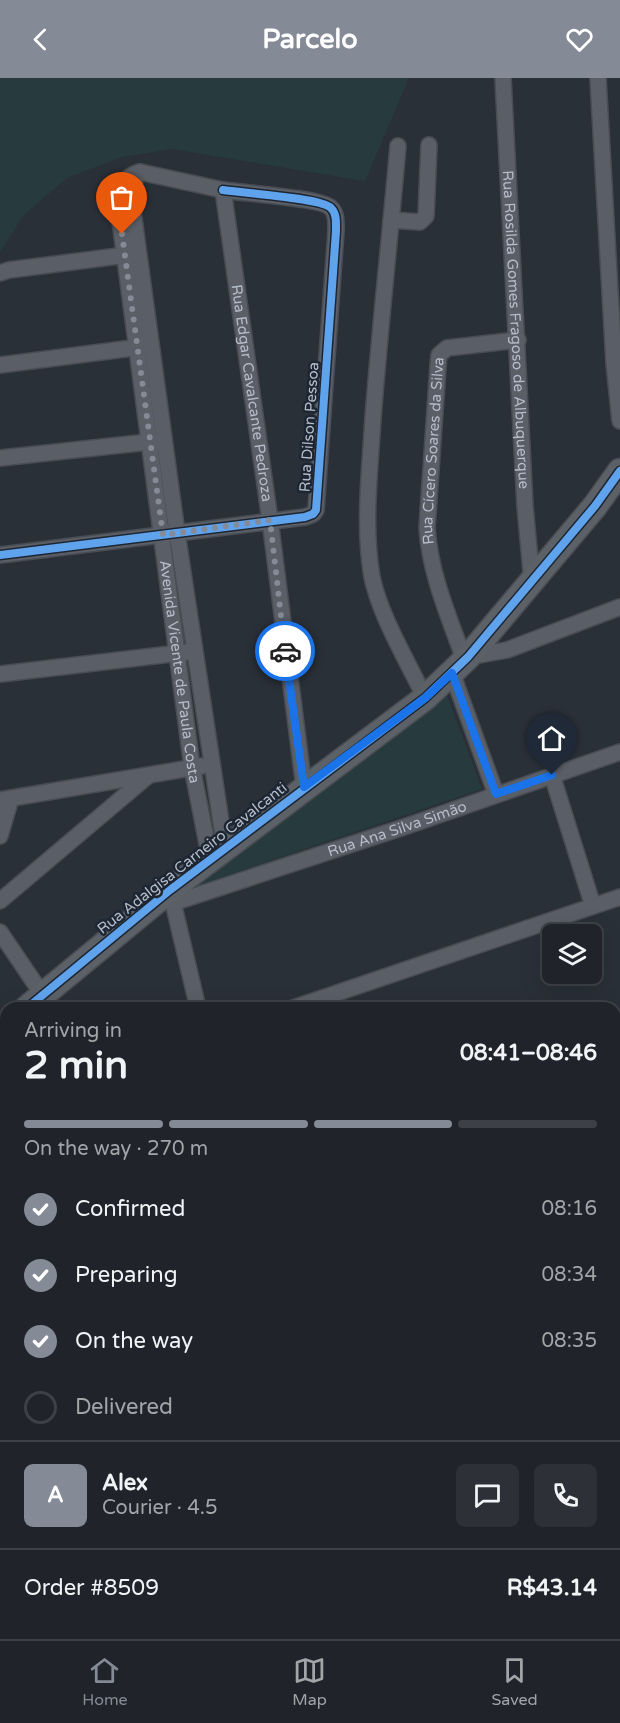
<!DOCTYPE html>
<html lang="en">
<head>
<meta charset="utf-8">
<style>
  body { margin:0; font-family:"Varela Round",sans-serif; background:#2d3036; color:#f1f3f6; height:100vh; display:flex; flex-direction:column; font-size:22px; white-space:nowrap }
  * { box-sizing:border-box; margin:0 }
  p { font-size:20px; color:#a2a4a8 }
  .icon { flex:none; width:33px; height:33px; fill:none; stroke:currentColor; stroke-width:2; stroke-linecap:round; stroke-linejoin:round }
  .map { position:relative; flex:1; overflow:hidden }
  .drawer { position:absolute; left:0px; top:924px; width:621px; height:638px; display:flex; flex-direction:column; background:#20242a; border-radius:18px 18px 0 0; box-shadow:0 6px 24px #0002,0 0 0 2px #3d4147 }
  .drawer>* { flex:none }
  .buttons { position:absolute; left:542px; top:846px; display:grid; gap:12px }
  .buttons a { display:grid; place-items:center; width:60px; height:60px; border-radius:9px; background:#20242a; box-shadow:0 6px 24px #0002,0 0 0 2px #3d4147; font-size:30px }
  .pin { position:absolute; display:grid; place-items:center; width:51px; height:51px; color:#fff; margin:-62px -26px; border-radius:50% 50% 50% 0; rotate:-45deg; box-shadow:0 0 6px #0007 }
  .pin .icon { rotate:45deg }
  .courier { position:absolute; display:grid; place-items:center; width:60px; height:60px; margin:-30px; border:4px solid #1a73e8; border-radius:50%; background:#fff; color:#222; box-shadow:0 2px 8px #0007 }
  .head em { font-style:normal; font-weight:800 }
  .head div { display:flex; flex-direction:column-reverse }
  .head { display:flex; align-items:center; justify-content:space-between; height:102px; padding:0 24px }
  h1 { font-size:39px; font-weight:800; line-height:45px }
  .bar { display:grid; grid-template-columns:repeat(4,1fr); gap:9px 6px; align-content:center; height:72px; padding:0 24px }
  .bar i { height:8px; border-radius:4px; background:#3d4147 }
  .bar .on { background:#848b96 }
  .bar p { grid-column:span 4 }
  .line { display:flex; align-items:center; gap:15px; padding:0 24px; border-top:2px solid #3d4147 }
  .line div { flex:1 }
  .round { display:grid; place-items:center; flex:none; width:63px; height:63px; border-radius:9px; background:#2d3036 }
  ol { padding:0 24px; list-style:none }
  li { display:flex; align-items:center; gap:18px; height:66px }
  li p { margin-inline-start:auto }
  li .icon { padding:6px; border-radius:50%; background:#848b96; color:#fff; stroke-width:4 }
  li:last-child { color:#a2a4a8 }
  li i { width:33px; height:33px; border:3px solid #3d4147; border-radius:50% }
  header { display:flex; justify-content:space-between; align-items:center; height:78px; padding:0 24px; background:#848b96; color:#fff; font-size:27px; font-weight:800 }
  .dock { display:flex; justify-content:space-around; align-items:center; height:84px; border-top:2px solid #3d4147; background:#20242a; font-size:16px; color:#a2a4a8 }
  .dock a { display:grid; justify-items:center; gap:3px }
  .dock .on { color:#848b96 }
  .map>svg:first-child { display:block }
  .green { fill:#273a3e }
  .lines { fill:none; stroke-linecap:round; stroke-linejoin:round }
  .stream { stroke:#384963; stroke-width:4 }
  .street-casing { stroke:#484c53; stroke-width:18 }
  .primary-casing { stroke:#484c55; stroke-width:27 }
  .street { stroke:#5a5e66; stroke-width:15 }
  .primary { stroke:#5c6168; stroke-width:24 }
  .cycleway-casing { stroke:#1d2633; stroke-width:11 }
  .cycleway { stroke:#60a3ed; stroke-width:8 }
  .done { stroke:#848b96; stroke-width:6; stroke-dasharray:0 10.8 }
  .route { stroke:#1a73e8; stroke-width:8 }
  .labels { text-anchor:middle; stroke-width:5; stroke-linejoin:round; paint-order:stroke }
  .street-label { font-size:15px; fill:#b4bcc9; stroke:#1d2633 }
</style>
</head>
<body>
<header><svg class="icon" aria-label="back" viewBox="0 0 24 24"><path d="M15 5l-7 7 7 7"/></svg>Parcelo<svg class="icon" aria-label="heart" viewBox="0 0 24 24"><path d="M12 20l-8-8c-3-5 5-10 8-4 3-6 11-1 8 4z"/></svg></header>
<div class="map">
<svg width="620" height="1561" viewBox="0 0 620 1561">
  <rect width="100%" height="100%" fill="#2a3038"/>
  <!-- green -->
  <path class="green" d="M0,0H409L365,103L172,71L122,79L67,100L23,138L0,174Z
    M446,615L482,711L199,807Z
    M620,985V1245L615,1246V986Z
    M27,1556H166L165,1561H26Z"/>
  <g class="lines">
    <!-- stream -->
    <path class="stream" d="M615,1110L620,1103
      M559,1556L560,1561"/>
    <defs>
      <g id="street">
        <path id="s1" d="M503,0L525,428L532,504"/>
        <path d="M598,0L614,285L620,343"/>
        <path d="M398,68C390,159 380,249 373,340C370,393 363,447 372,499C380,538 408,584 425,620"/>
        <path id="s2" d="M140,94C119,100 120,117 119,135L192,689L210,781"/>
        <path id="s3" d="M140,94L223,112L270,442L304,709"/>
        <path d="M138,96L132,108L131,119L177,455L225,770"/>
        <path d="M391,142L420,144L426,138L429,67"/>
        <path d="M0,195L9,192L134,176"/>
        <path d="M0,287L148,268"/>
        <path d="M0,380L158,363"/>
        <path d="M0,477L305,439L313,436L316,432L336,153C336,145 337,136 331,130C322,120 242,115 223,112"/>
        <path d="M468,579L507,572L620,529"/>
        <path id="s4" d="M464,581C449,539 430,496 427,450L438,288L439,277L447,270L518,262"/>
        <path d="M452,595L496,716"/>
        <path d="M0,596L188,574"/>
        <path d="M552,697L593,828"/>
        <path d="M0,722L202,688"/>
        <path d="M0,758L11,720"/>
        <path d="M171,816L198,930"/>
        <path d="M0,823L149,697"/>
        <path id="s5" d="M173,825L407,748L620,674"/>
        <path d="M0,854L42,916"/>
        <path d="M293,930L620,819"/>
        <path d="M615,962L620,960"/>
        <path d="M0,1088L6,1086"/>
        <path d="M0,1166L6,1164"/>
        <path d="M615,1337L620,1336"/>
        <path d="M0,1380H6"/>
        <path d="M615,1467L620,1466"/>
        <path d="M17,1561L18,1556"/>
        <path d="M180,1561V1556"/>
        <path d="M299,1561L300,1556"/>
        <path d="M417,1561L418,1556"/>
      </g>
      <path id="primary" d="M27,930L170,812L425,620L468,579L595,428L620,393
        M0,955L6,950"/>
    </defs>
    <!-- street casing -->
    <use href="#street" class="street-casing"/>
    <!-- primary casing -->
    <use href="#primary" class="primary-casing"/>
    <!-- street -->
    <use href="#street" class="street"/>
    <!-- primary -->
    <use href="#primary" class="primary"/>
    <defs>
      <path id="cycleway" d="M0,477L305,439L313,436L316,432L336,153C336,145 337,136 331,130C322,120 242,115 223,112
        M27,930L170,812L425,620L468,579L595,428L620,393"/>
    </defs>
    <!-- cycleway casing -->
    <use href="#cycleway" class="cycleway-casing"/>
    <!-- cycleway -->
    <use href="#cycleway" class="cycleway"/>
  </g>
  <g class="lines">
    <!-- done -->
    <path class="done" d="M122,156L163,457L270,442L285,573"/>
    <!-- route -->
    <path class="route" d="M285,573L304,709L425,620L452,595L496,716L552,697"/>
  </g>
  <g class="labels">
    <!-- street labels -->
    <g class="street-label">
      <text dy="5" stroke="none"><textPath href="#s1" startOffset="252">Rua Rosilda Gomes Fragoso de Albuquerque</textPath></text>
      <text dy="5" stroke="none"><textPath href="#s3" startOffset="290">Rua Edgar Cavalcante Pedroza</textPath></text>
      <text transform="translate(309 349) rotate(-86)" y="5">Rua Dilson Pessoa</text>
      <text dy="5" stroke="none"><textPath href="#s4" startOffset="214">Rua Cícero Soares da Silva</textPath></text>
      <text dy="5" stroke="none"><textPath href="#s2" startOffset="513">Avenida Vicente de Paula Costa</textPath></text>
      <text dy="5" stroke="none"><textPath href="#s5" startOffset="236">Rua Ana Silva Simão</textPath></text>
      <text transform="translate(192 780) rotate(-38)" y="5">Rua Adalgisa Carneiro Cavalcanti</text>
    </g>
  </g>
</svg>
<div class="buttons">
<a><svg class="icon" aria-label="layers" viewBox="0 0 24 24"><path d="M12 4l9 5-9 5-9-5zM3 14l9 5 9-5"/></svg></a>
</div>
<div class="pin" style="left:122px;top:156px;background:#ea580c"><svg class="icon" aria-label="bag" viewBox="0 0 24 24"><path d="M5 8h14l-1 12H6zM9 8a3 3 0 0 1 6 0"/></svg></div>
<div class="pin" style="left:552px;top:697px;background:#1f2937"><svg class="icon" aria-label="home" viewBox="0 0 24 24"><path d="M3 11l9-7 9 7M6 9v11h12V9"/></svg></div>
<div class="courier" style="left:285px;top:573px"><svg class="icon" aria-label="car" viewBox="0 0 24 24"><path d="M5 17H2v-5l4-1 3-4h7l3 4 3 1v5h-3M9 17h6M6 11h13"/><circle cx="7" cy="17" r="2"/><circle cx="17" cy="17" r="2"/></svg></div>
<section class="drawer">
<div class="head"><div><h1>2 min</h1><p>Arriving in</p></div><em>08:41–08:46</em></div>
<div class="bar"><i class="on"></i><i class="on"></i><i class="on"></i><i></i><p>On the way · 270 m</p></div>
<ol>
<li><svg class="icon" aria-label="check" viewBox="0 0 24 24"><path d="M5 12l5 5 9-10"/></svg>Confirmed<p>08:16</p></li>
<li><svg class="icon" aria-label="check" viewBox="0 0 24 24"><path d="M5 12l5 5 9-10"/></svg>Preparing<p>08:34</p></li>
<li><svg class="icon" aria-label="check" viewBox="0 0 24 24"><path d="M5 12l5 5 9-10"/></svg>On the way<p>08:35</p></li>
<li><i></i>Delivered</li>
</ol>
<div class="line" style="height:108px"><b class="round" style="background:#848b96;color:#fff">A</b><div><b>Alex</b><p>Courier · 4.5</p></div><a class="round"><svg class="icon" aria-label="chat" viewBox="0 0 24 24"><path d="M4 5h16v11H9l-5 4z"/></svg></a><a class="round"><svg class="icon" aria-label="phone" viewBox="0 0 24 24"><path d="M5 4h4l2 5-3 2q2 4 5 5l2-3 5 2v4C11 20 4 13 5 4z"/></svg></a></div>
<div class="line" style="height:78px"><div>Order #8509</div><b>R$43.14</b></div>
</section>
</div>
<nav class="dock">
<a class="on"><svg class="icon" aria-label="home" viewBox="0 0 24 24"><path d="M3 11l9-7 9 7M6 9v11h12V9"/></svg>Home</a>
<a><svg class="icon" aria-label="map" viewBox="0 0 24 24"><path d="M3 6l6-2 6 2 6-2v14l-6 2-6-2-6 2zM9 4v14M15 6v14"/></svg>Map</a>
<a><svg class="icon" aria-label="saved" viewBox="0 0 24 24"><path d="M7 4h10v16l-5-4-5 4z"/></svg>Saved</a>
</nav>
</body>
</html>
